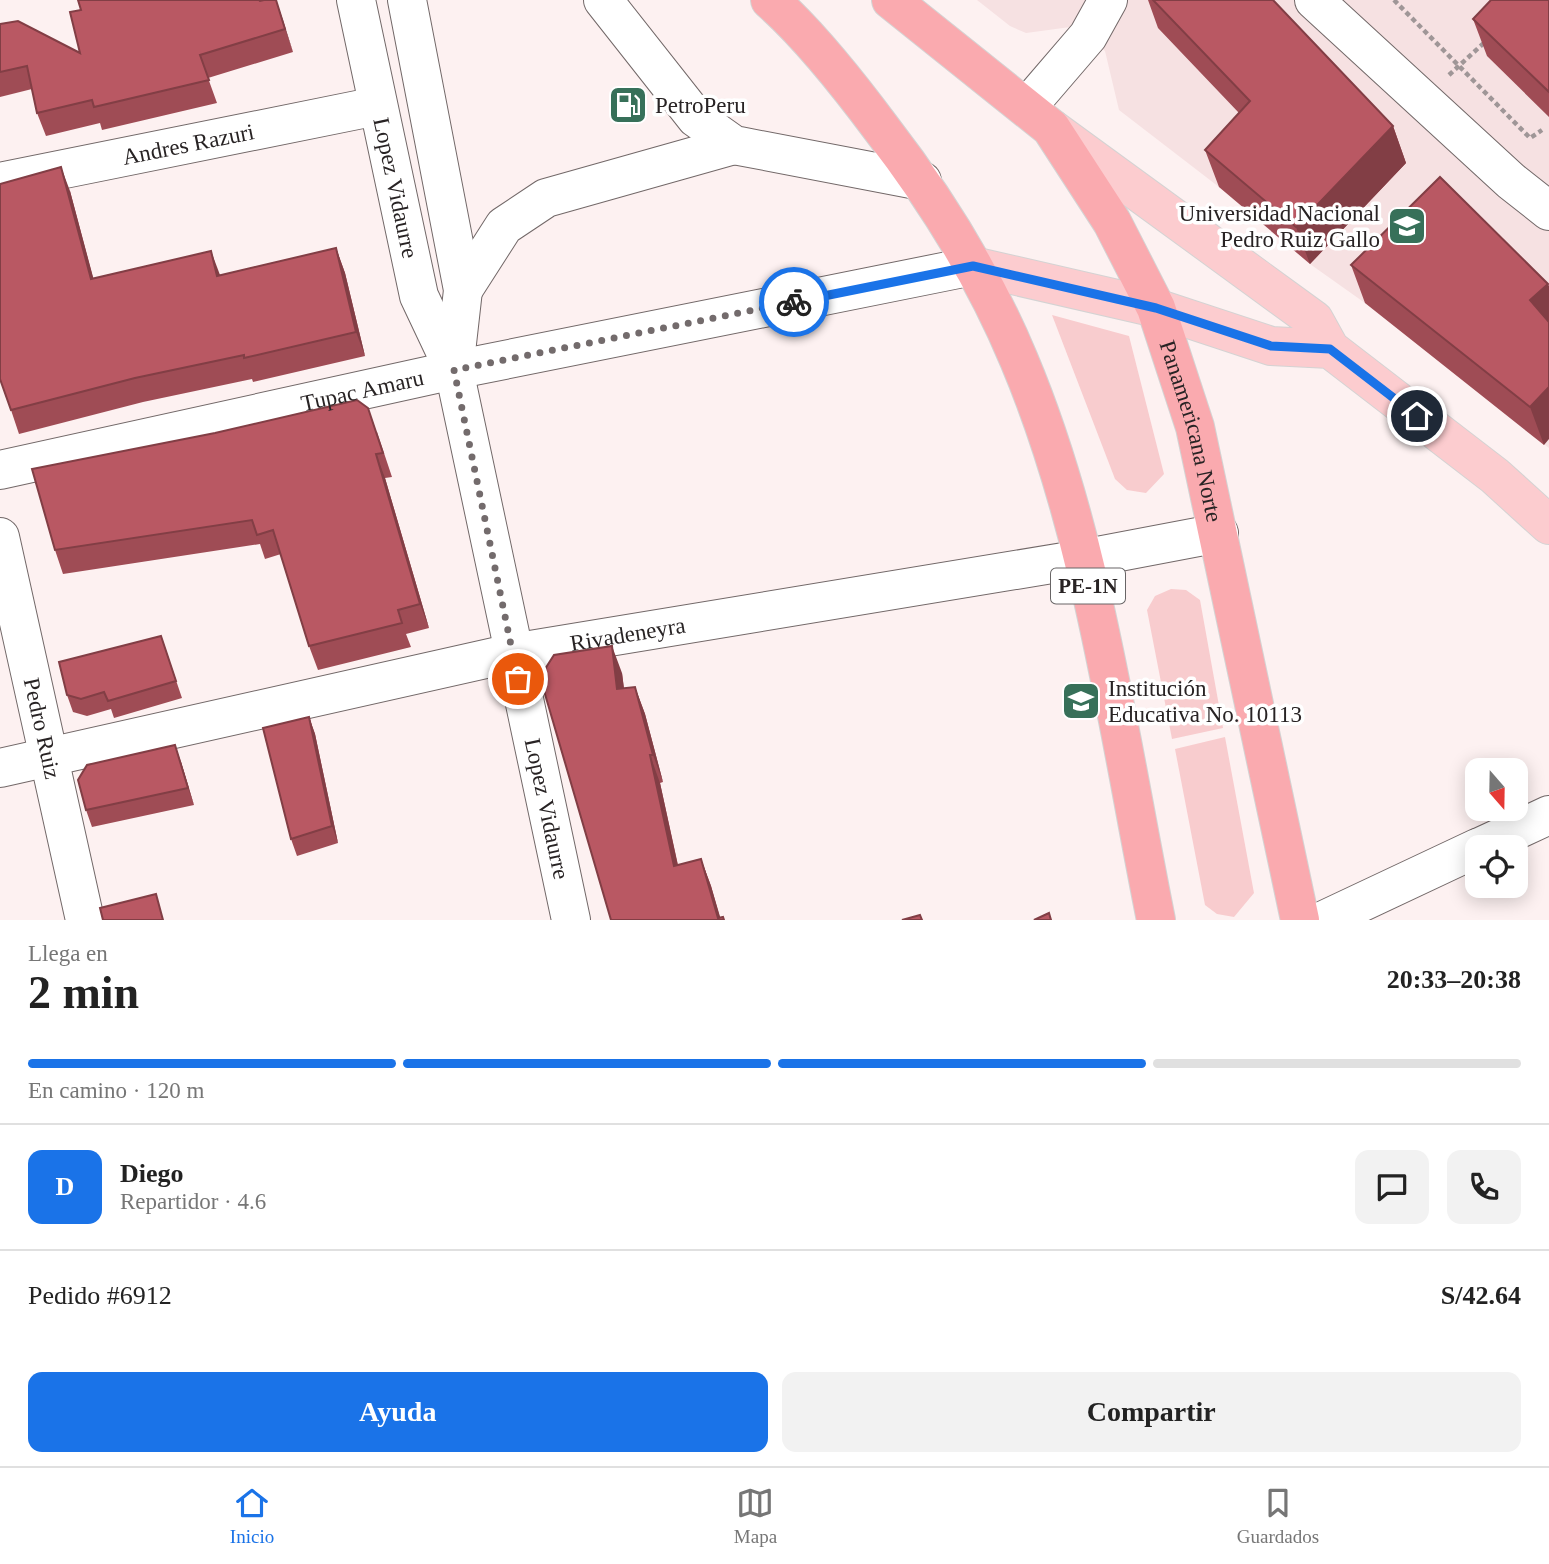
<!DOCTYPE html>
<html lang="es">
<head>
<meta charset="utf-8">
<style>
  body { margin:0; font-family:Georgia,serif; background:#f2f2f2; color:#222; height:100vh; display:flex; flex-direction:column; font-size:26px; white-space:nowrap }
  * { box-sizing:border-box; margin:0 }
  p { font-size:23px; color:#767676 }
  .icon { flex:none; width:38px; height:38px; fill:none; stroke:currentColor; stroke-width:2; stroke-linecap:round; stroke-linejoin:round }
  .map { position:relative; height:920px; overflow:hidden }
  .panel { display:flex; flex-direction:column; background:#fff; flex:1 }
  .panel>* { flex:none }
  .needle { width:46px; rotate:160deg }
  .buttons { position:absolute; left:1465px; top:758px; display:grid; gap:14px }
  .buttons a { display:grid; place-items:center; width:63px; height:63px; border-radius:14px; background:#fff; box-shadow:0 4px 18px #0003; font-size:35px }
  .pin { position:absolute; display:grid; place-items:center; width:60px; height:60px; color:#fff; margin:-30px; border:4px solid #fff; border-radius:50%; box-shadow:0 2px 7px #0007 }
  .courier { position:absolute; display:grid; place-items:center; width:70px; height:70px; margin:-35px; border:5px solid #1a73e8; border-radius:50%; background:#fff; color:#222; box-shadow:0 2px 9px #0007 }
  .overview em { font-style:normal; font-weight:800 }
  .overview div { display:flex; flex-direction:column-reverse }
  .overview { display:flex; align-items:center; justify-content:space-between; height:119px; padding:0 28px }
  h1 { font-size:46px; font-weight:800; line-height:52px }
  .bar { display:grid; grid-template-columns:repeat(4,1fr); gap:10px 7px; align-content:center; height:84px; padding:0 28px }
  .bar i { height:9px; border-radius:5px; background:#e0e0e0 }
  .bar .selected { background:#1a73e8 }
  .bar p { grid-column:span 4 }
  .line { display:flex; align-items:center; gap:18px; padding:0 28px; border-top:2px solid #e0e0e0 }
  .line div { flex:1 }
  .round { display:grid; place-items:center; flex:none; width:74px; height:74px; border-radius:14px; background:#f2f2f2 }
  .action { display:flex; gap:14px; margin-top:auto; padding:14px 28px }
  .action a { flex:1; height:80px; border-radius:14px; background:#1a73e8; color:#fff; font-size:28px; font-weight:800; line-height:80px; text-align:center }
  .action a+a { background:#f2f2f2; color:#222 }
  .tabs { display:flex; justify-content:space-around; align-items:center; height:98px; border-top:2px solid #e0e0e0; background:#fff; font-size:19px; color:#767676 }
  .tabs a { display:grid; justify-items:center; gap:4px }
  .tabs .selected { color:#1a73e8 }
  .map>svg:first-child { display:block }
  .built { fill:#f6e1e2 }
  .green { fill:#f8ccce }
  .lines { fill:none; stroke-linecap:round; stroke-linejoin:round }
  .minor-casing { stroke:#726868; stroke-width:40 }
  .major-casing { stroke:#d4d3d3; stroke-width:40 }
  .highway-casing { stroke:#d4d3d3; stroke-width:40 }
  .path { stroke:#9f9697; stroke-width:4.5; stroke-dasharray:5 3.5; stroke-linecap:butt }
  .minor { stroke:#fff; stroke-width:38 }
  .major { stroke:#fccccf; stroke-width:38 }
  .highway { stroke:#faaaaf; stroke-width:38 }
  .wall { fill:#9f4c55 }
  .shaded-wall { fill:#823e45 }
  .building { fill:#b95863; stroke:#823e45; stroke-width:2 }
  .done { stroke:#736b6c; stroke-width:7; stroke-dasharray:0 12.6 }
  .route { stroke:#1a73e8; stroke-width:9 }
  .labels { text-anchor:middle; stroke-width:7; stroke-linejoin:round; paint-order:stroke }
  .shield { fill:#fff; stroke:#686566; stroke-width:2 }
  .shield-label { font-size:21px; font-weight:bold; fill:#282324 }
  .poi-label { font-size:23px; fill:#282324; stroke:#fff; text-anchor:start }
  .street-label { font-size:23px; fill:#282324; stroke:#fff }
</style>
</head>
<body>
<div class="map">
<svg width="1549" height="920" viewBox="0 0 1549 920">
  <rect width="100%" height="100%" fill="#fdf1f1"/>
  <!-- built -->
  <path class="built" d="M977,0H1549V448L1365,303L1310,264L1219,187L1119,110L1105,51L1078,26L1026,33L1010,26Z"/>
  <!-- green -->
  <path class="green" d="M1052,315L1129,336L1164,474L1146,493L1127,490L1115,479Z
    M1171,589L1186,590L1200,600L1223,728L1172,739L1147,610L1155,596Z
    M1225,737L1254,893L1234,917L1217,914L1205,905L1175,749Z"/>
  <g class="lines">
    <defs>
      <g id="minor">
        <path id="s1" d="M356,0L419,296L454,370L571,920"/>
        <path d="M407,0L463,290L454,370"/>
        <path d="M603,0L696,118L734,145L922,181"/>
        <path d="M1314,0L1511,181L1549,211"/>
        <path d="M1027,107L1088,36L1108,0"/>
        <path id="s2" d="M0,182L377,106"/>
        <path d="M463,290L504,226L546,198L734,145"/>
        <path id="s3" d="M0,470L454,370L973,266"/>
        <path id="s4" d="M0,537L85,920"/>
        <path id="s5" d="M0,768L512,653L1082,559L1219,533"/>
        <path d="M1480,847L1549,815"/>
        <path d="M1324,920L1477,848"/>
      </g>
      <path id="major" d="M1052,129L1314,320L1330,349L1495,476L1549,525
        M973,266L1156,308L1271,346L1330,349"/>
      <g id="highway">
        <path d="M770,0C810,35 849,85 881,128C936,199 984,276 1019,360C1092,533 1119,736 1156,920"/>
        <path id="s6" d="M891,0L1051,128L1112,222L1156,308L1195,427L1300,920"/>
      </g>
    </defs>
    <!-- minor casing -->
    <use href="#minor" class="minor-casing"/>
    <!-- major casing -->
    <use href="#major" class="major-casing"/>
    <!-- highway casing -->
    <use href="#highway" class="highway-casing"/>
    <!-- path -->
    <path class="path" d="M1394,0L1530,138L1542,130
      M1449,75L1486,41"/>
    <!-- minor -->
    <use href="#minor" class="minor"/>
    <!-- major -->
    <use href="#major" class="major"/>
    <!-- highway -->
    <use href="#highway" class="highway"/>
  </g>
  <!-- wall -->
  <path class="wall" d="M276,0L293,52L208,78L217,103L102,130L100,123L46,136L37,113L32,89L0,97V24L80,53L261,1Z
    M1148,0H1273L1393,126L1406,163L1310,264L1219,187L1205,150L1239,113L1158,28Z
    M1549,0V117L1487,56L1473,19Z
    M70,191L93,278L220,275L336,248L345,273L365,356L253,382L252,379L143,402L19,434L11,410Z
    M1351,265L1548,284L1544,445L1365,303Z
    M377,432L392,477L385,478L429,628L406,634L411,647L318,670L309,646L281,554L265,559L260,544L63,574L55,550Z
    M161,636L182,698L114,718L111,709L87,716L73,712L67,695Z
    M622,673L624,688L635,687L645,714L663,782L660,783L678,865L701,859L711,886L720,918L724,920H611Z
    M309,717L315,734L338,843L297,856L291,839Z
    M181,762L194,805L92,827L86,810Z"/>
  <!-- shaded-wall -->
  <path class="shaded-wall" d="M276,0L283,20L293,52L285,29Z
    M1393,126L1406,163L1310,264L1296,227Z
    M61,167L70,191L100,303L91,279Z
    M336,248L345,273L365,356L356,332Z
    M211,251L220,275L217,276Z
    M1548,284L1549,286V333L1530,300Z
    M1549,387V439L1544,445L1530,407Z
    M376,454L385,478L429,628L420,604Z
    M612,646L622,673L627,716L617,689Z
    M635,687L645,714L663,782L653,755Z
    M309,717L315,734L338,843L332,826Z
    M175,745L181,762L194,805L188,788Z
    M650,755L660,783L684,894L674,866Z
    M701,859L711,886L721,920H719Z"/>
  <!-- building -->
  <path class="building" d="M78,0H259L260,1L264,0H276L285,29L200,55L209,80L94,107L92,100L37,113L27,66L0,72V24L18,21L80,53L70,12L81,10Z
    M1153,0H1273L1393,126L1296,227L1205,150L1250,101Z
    M1491,0H1549V92L1473,19Z
    M61,167L91,279L211,251L217,276L336,248L356,332L244,358V355L135,378L11,410L0,379V184Z
    M1440,177L1548,284L1530,300L1549,322V387L1530,407L1351,265Z
    M357,400L368,408L383,453L376,454L420,604L398,610L402,623L309,646L273,530L257,535L252,520L55,550L32,469L215,433Z
    M161,636L176,681L108,701L104,692L81,699L67,695L59,662Z
    M612,646L617,689L635,687L653,755H650L674,866L701,859L718,918L723,917L724,920H611L540,677L554,655Z
    M309,717L332,826L291,839L263,728Z
    M175,745L188,788L86,810L78,780L87,765Z
    M156,894L163,920H103L100,908Z
    M1049,913L1051,920H1034Z
    M920,915L922,920H902Z"/>
  <g class="lines">
    <!-- done -->
    <path class="done" d="M518,679L454,370L794,302"/>
    <!-- route -->
    <path class="route" d="M794,302L973,266L1156,308L1271,346L1330,349L1417,416"/>
  </g>
  <!-- icons -->
  <defs>
    <symbol id="fuel-square" viewBox="-11 -11 22 22"><rect x="-9" y="-9" width="18" height="18" rx="4" fill="#377059" stroke="#fff"/><path d="M-5.5-6h7V0h2V4h1.3V-2.5L3-4.5l.8-.8L6-3V5H2.5V1h-1V6h-7ZM-4.2-4.7v3.2H.2V-4.7Z" fill="#fff"/></symbol>
    <symbol id="university-square" viewBox="-11 -11 22 22"><rect x="-9" y="-9" width="18" height="18" rx="4" fill="#377059" stroke="#fff"/><path d="M0-5L7-2L0 1L-7-2ZM-4 1L0 2.5L4 1V4Q0 6-4 4Z" fill="#fff"/></symbol>
    <symbol id="school-square" viewBox="-11 -11 22 22"><rect x="-9" y="-9" width="18" height="18" rx="4" fill="#377059" stroke="#fff"/><path d="M0-5L7-2L0 1L-7-2ZM-4 1L0 2.5L4 1V4Q0 6-4 4Z" fill="#fff"/></symbol>
  </defs>
  <g fill-rule="evenodd">
    <use href="#fuel-square" x="606" y="83" width="44" height="44"/>
    <use href="#university-square" x="1385" y="204" width="44" height="44"/>
    <use href="#school-square" x="1059" y="679" width="44" height="44"/>
  </g>
  <g class="labels">
    <!-- shield labels -->
    <rect class="shield" x="1051" y="568.5" width="74" height="35" rx="5"/>
    <g class="shield-label">
      <text x="1088" y="593">PE-1N</text>
    </g>
    <!-- poi labels -->
    <g class="poi-label">
      <text x="655" y="113">PetroPeru</text>
      <text x="1380" y="221" text-anchor="end">Universidad Nacional<tspan x="1380" dy="26">Pedro Ruiz Gallo</tspan></text>
      <text x="1108" y="696">Institución<tspan x="1108" dy="26">Educativa No. 10113</tspan></text>
    </g>
    <!-- street labels -->
    <g class="street-label">
      <text dy="8" stroke="none"><textPath href="#s2" startOffset="192">Andres Razuri</textPath></text>
      <text dy="8" stroke="none"><textPath href="#s1" startOffset="192">Lopez Vidaurre</textPath></text>
      <text dy="8" stroke="none"><textPath href="#s3" startOffset="371">Tupac Amaru</textPath></text>
      <text dy="8" stroke="none"><textPath href="#s6" startOffset="542">Panamericana Norte</textPath></text>
      <text dy="8" stroke="none"><textPath href="#s5" startOffset="642">Rivadeneyra</textPath></text>
      <text dy="8" stroke="none"><textPath href="#s4" startOffset="196">Pedro Ruiz</textPath></text>
      <text dy="8" stroke="none"><textPath href="#s1" startOffset="833">Lopez Vidaurre</textPath></text>
    </g>
  </g>
</svg>
<div class="buttons">
<a><svg class="needle" viewBox="-14 -14 28 28"><path d="M0-13l5 13h-10z" fill="#e53935"/><path d="M0 13l5-13h-10z" fill="#767676"/></svg></a>
<a><svg class="icon" aria-label="locate" viewBox="0 0 24 24"><circle cx="12" cy="12" r="6"/><path d="M12 2v4M12 18v4M2 12h4M18 12h4"/></svg></a>
</div>
<div class="pin" style="left:518px;top:679px;background:#ea580c"><svg class="icon" aria-label="bag" viewBox="0 0 24 24"><path d="M5 8h14l-1 12H6zM9 8a3 3 0 0 1 6 0"/></svg></div>
<div class="pin" style="left:1417px;top:416px;background:#1f2937"><svg class="icon" aria-label="home" viewBox="0 0 24 24"><path d="M3 11l9-7 9 7M6 9v11h12V9"/></svg></div>
<div class="courier" style="left:794px;top:302px"><svg class="icon" aria-label="bike" viewBox="0 0 24 24"><circle cx="6" cy="16" r="4"/><circle cx="18" cy="16" r="4"/><path d="M6 16l4-8h5l3 8M10 8l3 8H6M13 5h3"/></svg></div>
</div>
<section class="panel">
<div class="overview"><div><h1>2 min</h1><p>Llega en</p></div><em>20:33–20:38</em></div>
<div class="bar"><i class="selected"></i><i class="selected"></i><i class="selected"></i><i></i><p>En camino · 120 m</p></div>
<div class="line" style="height:126px"><b class="round" style="background:#1a73e8;color:#fff">D</b><div><b>Diego</b><p>Repartidor · 4.6</p></div><a class="round"><svg class="icon" aria-label="chat" viewBox="0 0 24 24"><path d="M4 5h16v11H9l-5 4z"/></svg></a><a class="round"><svg class="icon" aria-label="phone" viewBox="0 0 24 24"><path d="M5 4h4l2 5-3 2q2 4 5 5l2-3 5 2v4C11 20 4 13 5 4z"/></svg></a></div>
<div class="line" style="height:91px"><div>Pedido #6912</div><b>S/42.64</b></div>
<div class="action"><a>Ayuda</a><a>Compartir</a></div>
</section>
<nav class="tabs">
<a class="selected"><svg class="icon" aria-label="home" viewBox="0 0 24 24"><path d="M3 11l9-7 9 7M6 9v11h12V9"/></svg>Inicio</a>
<a><svg class="icon" aria-label="map" viewBox="0 0 24 24"><path d="M3 6l6-2 6 2 6-2v14l-6 2-6-2-6 2zM9 4v14M15 6v14"/></svg>Mapa</a>
<a><svg class="icon" aria-label="saved" viewBox="0 0 24 24"><path d="M7 4h10v16l-5-4-5 4z"/></svg>Guardados</a>
</nav>
</body>
</html>
